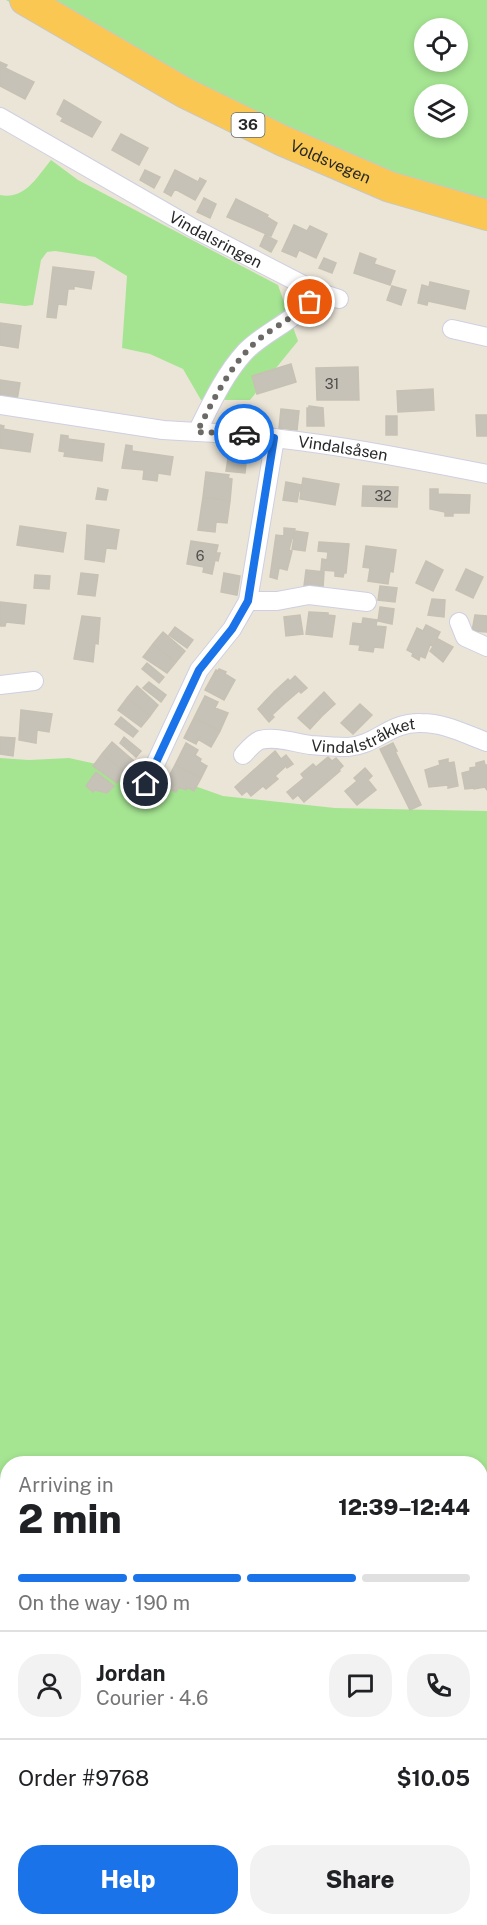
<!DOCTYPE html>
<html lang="en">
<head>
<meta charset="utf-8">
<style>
  body { margin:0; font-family:"Public Sans",sans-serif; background:#f2f2f2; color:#202124; height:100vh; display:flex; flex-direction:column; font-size:22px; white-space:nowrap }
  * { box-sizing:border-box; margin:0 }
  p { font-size:20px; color:#757577 }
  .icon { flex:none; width:33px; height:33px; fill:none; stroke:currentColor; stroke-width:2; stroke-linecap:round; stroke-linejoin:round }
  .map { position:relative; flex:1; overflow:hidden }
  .sheet { position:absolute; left:0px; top:1456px; width:488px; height:470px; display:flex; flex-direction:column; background:#fff; border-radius:24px 24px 0 0; box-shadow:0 3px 9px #0003 }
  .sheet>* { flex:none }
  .buttons { position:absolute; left:414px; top:18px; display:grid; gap:12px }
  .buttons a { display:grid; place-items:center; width:54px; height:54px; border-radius:50%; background:#fff; box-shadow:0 3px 9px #0003; font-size:30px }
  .pin { position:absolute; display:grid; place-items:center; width:51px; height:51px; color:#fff; margin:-26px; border:3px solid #fff; border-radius:50%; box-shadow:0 2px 6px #0007 }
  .courier { position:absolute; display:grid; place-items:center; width:60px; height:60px; margin:-30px; border:4px solid #1a73e8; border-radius:50%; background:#fff; color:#222; box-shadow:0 2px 8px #0007 }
  .summary em { font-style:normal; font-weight:800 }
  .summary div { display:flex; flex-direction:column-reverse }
  .summary { display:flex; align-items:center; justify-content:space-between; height:102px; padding:0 18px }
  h1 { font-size:39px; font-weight:800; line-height:45px }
  .bar { display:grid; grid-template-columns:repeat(4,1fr); gap:9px 6px; align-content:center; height:72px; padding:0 18px }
  .bar i { height:8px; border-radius:4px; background:#e0e0e0 }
  .bar .current { background:#1a73e8 }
  .bar p { grid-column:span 4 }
  .line { display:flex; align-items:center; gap:15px; padding:0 18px; border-top:2px solid #e0e0e0 }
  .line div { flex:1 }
  .round { display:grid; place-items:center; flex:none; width:63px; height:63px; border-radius:24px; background:#f2f2f2 }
  .cta { display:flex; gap:12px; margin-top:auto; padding:12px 18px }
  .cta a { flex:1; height:69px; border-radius:24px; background:#1a73e8; color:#fff; font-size:24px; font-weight:800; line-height:69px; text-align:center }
  .cta a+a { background:#f2f2f2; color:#202124 }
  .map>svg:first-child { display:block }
  .green { fill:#a5e592; fill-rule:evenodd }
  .building { fill:#c6c2b8; stroke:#c6c1b2; stroke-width:1.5 }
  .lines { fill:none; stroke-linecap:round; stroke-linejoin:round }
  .minor-casing { stroke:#cecfe2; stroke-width:20 }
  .trunk-casing { stroke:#c7c7c7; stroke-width:32 }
  .minor { stroke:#fff; stroke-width:18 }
  .trunk { stroke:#fac852; stroke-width:30 }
  .done { stroke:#6c6a66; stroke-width:6; stroke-dasharray:0 10.8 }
  .route { stroke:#1a73e8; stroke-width:8 }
  .labels { text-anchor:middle; stroke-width:4.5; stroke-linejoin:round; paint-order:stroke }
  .number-label { font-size:14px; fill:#504e4c }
  .shield { fill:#fff; stroke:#686868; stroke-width:1.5 }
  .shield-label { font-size:15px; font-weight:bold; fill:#282828 }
  .street-label { font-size:16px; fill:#282828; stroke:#fff }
</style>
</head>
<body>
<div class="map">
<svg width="487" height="1925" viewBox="0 0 487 1925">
  <rect width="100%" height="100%" fill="#ebe5d8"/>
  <!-- green -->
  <path class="green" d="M6,0H487V225L105,59ZM424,28H458V62H424ZM424,94H458V128H424Z
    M51,160L78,180L278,285L298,341L250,400H201L183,369L150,354L122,348L127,276L95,257L55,251L47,252L41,260L33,305L25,306L0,303V195C25,200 37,177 51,160Z
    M0,758L29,760L69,758L192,785L223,796L335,808L487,811V1925H0ZM8,1464H480V1918H8Z"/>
  <!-- building -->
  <path class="building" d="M0,62L7,65L5,68L34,82L25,99L0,86Z
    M64,100L101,122L92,137L61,121L63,118L57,114Z
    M121,134L148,148L139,165L112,150Z
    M145,170L160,177L154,188L140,180Z
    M175,170L198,182L200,178L206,181L195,200L175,189L171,196L164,192Z
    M204,198L216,204L210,218L197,212Z
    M236,199L268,215L267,217L277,223L271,236L227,217Z
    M294,225L307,231L310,226L327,234L316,258L299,250L296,257L282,251Z
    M265,235L277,241L271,252L260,246Z
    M360,253L376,259L374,264L395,271L390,285L354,273Z
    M324,258L336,263L332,273L319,268Z
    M53,267L94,272L91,289L74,286V289H68L66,305L58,304L56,318L47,317Z
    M430,282L469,291L465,309L428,301L427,305L418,303L422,285L429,287Z
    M392,286L406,290L401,305L387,300Z
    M0,323L21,326L18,348L0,345Z
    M291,364L296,382L257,394L252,376Z
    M358,367L359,400H317L316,368Z
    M0,380L20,383L17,400L0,397Z
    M433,389L434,410L398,412L397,391Z
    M309,406L323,408L324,426H307V408H309Z
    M281,409L299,411L297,430L279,428Z
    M476,415H487V436H477Z
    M386,416H397V435H386Z
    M0,425L4,426L3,429L33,434L30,452L0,448Z
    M61,435L68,436V439L104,444L102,461L64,456L65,452L59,451Z
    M126,445L132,446V451L173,457L170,475L158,473L157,481L143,479L144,470L122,468Z
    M229,452L247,454L245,473L226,471Z
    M206,472L229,475L228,478L232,479L230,501L203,497Z
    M303,478L339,484L335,505L300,499Z
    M286,482L302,485L301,491H299L297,502L283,500Z
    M363,486L398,487L397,507L362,506Z
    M98,488L108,490L106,500L96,499Z
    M430,489H438V494L470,495L469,513H453V516H445V512L430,509Z
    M203,497L230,501L227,523L216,522L215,532L198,530Z
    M87,525L119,530L116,549L106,548L104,562L85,559Z
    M20,526L66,533L63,552L17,545Z
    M284,528L295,529L293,538H292L289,550L292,551L287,570L279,568L277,579L270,577L276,535L284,536Z
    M295,531L308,533L305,551L292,549Z
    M191,541L218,545L216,553H220L218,561L215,560L212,574L203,572L204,567L187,564Z
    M319,542L349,544L346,573H344L343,577L335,576V571L321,570L322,559L327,560L328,552L318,551Z
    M366,546L396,550L393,572L390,571L388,584L368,581L370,568L363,567Z
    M426,561L443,570L433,591L416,583Z
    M466,569L483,577L473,598L456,590Z
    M306,570L324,572L323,588L304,586Z
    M81,573L98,575L95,596L78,594Z
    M224,573L240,576L237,595L221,592Z
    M35,575L50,576L49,589L34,588Z
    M380,586L397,588L395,602L378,600Z
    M432,599L445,600L444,617L428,615Z
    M0,602L26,605L24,624L6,622L5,626H0Z
    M380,607L394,609L392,624L378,621Z
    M309,612L328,613V615L335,616L332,637L306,634Z
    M300,615L303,634L286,636L284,617Z
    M475,615L487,616V632L472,631Z
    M82,616L100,618L98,644L95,643L93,662L74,659Z
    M363,618L377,620L376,626L386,627L383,648L374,647L373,652L359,650L360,645L350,644L353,623L362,624Z
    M426,625L440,632L433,646L430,645L425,658L420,656L419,660L412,656L413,653L407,650L417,628L423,631Z
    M175,627L193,640L187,648L169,635Z
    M163,632L185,651L176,662L153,644Z
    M438,639L453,647L443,662L430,651Z
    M153,644L176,662L167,673L143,657Z
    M147,663L164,677L159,683L142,669Z
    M219,669L226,672L225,674L235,680L224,700L205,690L216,670L218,671Z
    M295,676L307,688L301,693L299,691L285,703L275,691L288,679L290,681Z
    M149,682L166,695L161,702L143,688Z
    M137,686L158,705L150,716L127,698Z
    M275,691L285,703L272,715L274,717L269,722L258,709Z
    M324,692L335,704L322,716L311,705Z
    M205,696L218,702L215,708L228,713L220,731L194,718Z
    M127,698L150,716L141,727L118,710Z
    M360,704L372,715L353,734L341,723Z
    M311,705L322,716L310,729L298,718Z
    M21,710L52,714L49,732L37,730L36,743L19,740Z
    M121,717L138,731L133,737L115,724Z
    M194,718L220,731L211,747L199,740L200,736L196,744L184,738Z
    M0,737L15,738L13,756L0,754Z
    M124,737L141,751L136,757L120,743Z
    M112,742L134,761L125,772L102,754Z
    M186,743L198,750L195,755L201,759L200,762L207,766L201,778L175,765Z
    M393,743L397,751H395L421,805L410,810L380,749Z
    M275,751L281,759L286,755L293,764L287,768L286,766L275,776L278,779L266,789L263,786L251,796L247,791L242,795L235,787Z
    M102,754L125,772L117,783L93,766Z
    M328,757L332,761L336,758L343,766L339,770L340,771L304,802L298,795L293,799L287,792L304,778L301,774L313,764L316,767Z
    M448,759V763L454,762L458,786L448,788V785L429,787L425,770L440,765L439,761Z
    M484,761L485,765H487V790L485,787L474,789L473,785L474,788L465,789L462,773L470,771V768L476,767V763Z
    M175,765L201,778L194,791L187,787L186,790L179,787L176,792L164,786Z
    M365,768L372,776L368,780L376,790L357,805L345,791L357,781L354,778Z
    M96,772L114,786L107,793L95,790L93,792L86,786Z"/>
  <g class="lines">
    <defs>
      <g id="minor">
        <path id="s1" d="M0,117L193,228L315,291C301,320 267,329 245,352C224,375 211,404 197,432L163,430L0,405"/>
        <path d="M315,291L339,299"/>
        <path d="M452,329L487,337"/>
        <path id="s2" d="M197,432C295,436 391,455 487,474"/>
        <path d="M248,601H277L309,595L367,602"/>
        <path d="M459,622L465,637L487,647"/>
        <path d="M0,685L34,681"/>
        <path id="s3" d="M243,755C248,750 253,743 260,740C276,736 295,743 311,745C323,746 336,747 348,747C377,745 389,722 421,723C445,723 465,734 487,742"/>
        <path d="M146,784L199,670L232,629L248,601L275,438"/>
      </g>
      <g id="trunk">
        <path id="s4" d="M25,0L185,93L281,140L390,187L487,215"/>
      </g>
    </defs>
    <!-- minor casing -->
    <use href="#minor" class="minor-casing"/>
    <!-- trunk casing -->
    <use href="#trunk" class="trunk-casing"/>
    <!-- minor -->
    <use href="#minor" class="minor"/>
    <!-- trunk -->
    <use href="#trunk" class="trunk"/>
  </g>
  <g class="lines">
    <!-- done -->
    <path class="done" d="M244,434L197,432C214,399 230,365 258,340C275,326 295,317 310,302"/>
    <!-- route -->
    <path class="route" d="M146,784L199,670L232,629L248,601L274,438L244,434"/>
  </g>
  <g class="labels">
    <!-- number labels -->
    <g class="number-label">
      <text x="332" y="389">31</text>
      <text x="383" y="501">32</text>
      <text x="200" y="561">6</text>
    </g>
    <!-- shield labels -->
    <rect class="shield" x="231.5" y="113" width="33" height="24" rx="4.5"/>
    <g class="shield-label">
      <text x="248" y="130">36</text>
    </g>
    <!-- street labels -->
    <g class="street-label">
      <text dy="6" stroke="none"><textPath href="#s4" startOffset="346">Voldsvegen</textPath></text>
      <text dy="6" stroke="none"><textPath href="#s1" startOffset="248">Vindalsringen</textPath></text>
      <text dy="6" stroke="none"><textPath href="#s2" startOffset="147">Vindalsåsen</textPath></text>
      <text dy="6" stroke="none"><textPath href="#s3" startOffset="129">Vindalstråkket</textPath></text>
    </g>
  </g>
</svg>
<div class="buttons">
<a><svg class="icon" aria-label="locate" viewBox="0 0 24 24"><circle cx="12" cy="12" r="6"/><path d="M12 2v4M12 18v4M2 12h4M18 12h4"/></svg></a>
<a><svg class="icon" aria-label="layers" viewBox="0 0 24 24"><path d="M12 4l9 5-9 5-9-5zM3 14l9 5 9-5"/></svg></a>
</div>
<div class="pin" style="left:310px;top:302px;background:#ea580c"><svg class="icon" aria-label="bag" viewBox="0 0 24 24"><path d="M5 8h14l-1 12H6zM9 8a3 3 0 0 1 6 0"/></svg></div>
<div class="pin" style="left:146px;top:784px;background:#1f2937"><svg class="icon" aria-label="home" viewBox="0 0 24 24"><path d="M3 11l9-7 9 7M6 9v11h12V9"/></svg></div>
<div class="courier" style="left:244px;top:434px"><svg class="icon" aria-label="car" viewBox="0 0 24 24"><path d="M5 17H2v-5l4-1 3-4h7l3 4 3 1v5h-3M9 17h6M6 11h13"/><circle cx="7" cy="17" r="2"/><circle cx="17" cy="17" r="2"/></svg></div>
<section class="sheet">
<div class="summary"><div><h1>2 min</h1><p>Arriving in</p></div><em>12:39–12:44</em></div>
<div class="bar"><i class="current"></i><i class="current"></i><i class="current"></i><i></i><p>On the way · 190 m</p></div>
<div class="line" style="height:108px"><a class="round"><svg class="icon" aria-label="person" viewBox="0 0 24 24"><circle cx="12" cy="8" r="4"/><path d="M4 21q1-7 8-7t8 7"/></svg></a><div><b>Jordan</b><p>Courier · 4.6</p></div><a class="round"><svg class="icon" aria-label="chat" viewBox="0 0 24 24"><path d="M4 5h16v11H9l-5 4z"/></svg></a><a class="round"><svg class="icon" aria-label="phone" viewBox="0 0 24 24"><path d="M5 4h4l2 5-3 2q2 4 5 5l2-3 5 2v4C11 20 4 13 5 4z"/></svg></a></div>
<div class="line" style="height:78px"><div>Order #9768</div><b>$10.05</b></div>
<div class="cta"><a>Help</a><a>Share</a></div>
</section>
</div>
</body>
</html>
